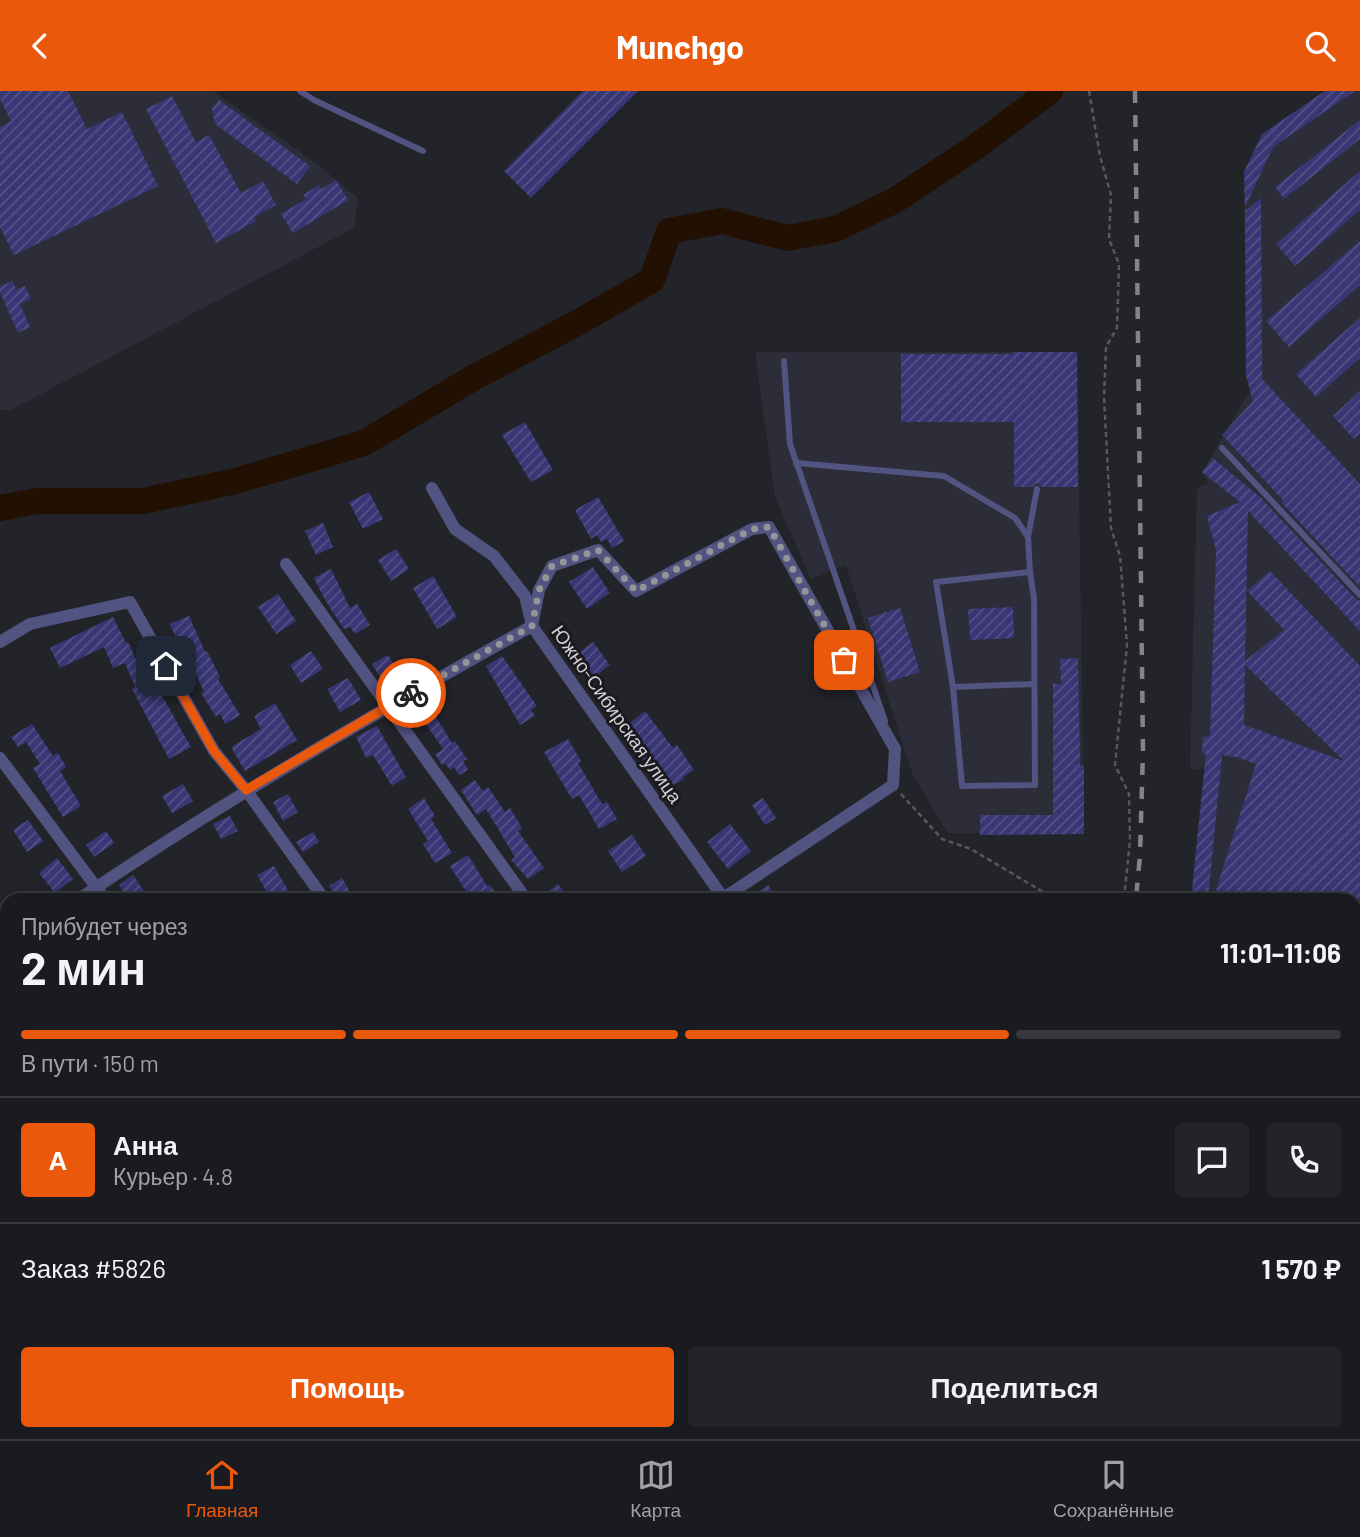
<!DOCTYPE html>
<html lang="ru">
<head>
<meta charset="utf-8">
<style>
  body { margin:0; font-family:Barlow,sans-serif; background:#232429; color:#f1f3f6; height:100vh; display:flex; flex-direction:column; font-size:26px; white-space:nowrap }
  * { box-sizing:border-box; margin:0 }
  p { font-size:23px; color:#9fa1a5 }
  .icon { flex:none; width:38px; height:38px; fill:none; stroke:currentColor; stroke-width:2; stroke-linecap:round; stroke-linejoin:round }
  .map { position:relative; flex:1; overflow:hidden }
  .sheet { position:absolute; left:0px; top:802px; width:1362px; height:548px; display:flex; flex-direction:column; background:#1a1b20; border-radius:21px 21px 0 0; box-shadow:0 4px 18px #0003,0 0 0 2px #38393e }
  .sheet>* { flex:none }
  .pin { position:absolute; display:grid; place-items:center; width:60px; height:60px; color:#fff; margin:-30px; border-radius:14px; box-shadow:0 4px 10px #0006 }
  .courier { position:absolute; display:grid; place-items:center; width:70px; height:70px; margin:-35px; border:5px solid #ea580c; border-radius:50%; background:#fff; color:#222; box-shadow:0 2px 9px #0007 }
  .summary em { font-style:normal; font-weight:700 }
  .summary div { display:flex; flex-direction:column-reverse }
  .summary { display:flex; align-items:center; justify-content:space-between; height:119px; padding:0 21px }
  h1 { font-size:46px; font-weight:700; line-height:52px }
  .bar { display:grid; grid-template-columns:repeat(4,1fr); gap:10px 7px; align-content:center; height:84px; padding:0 21px }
  .bar i { height:9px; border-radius:5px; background:#38393e }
  .bar .on { background:#ea580c }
  .bar p { grid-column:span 4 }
  .line { display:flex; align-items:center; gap:18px; padding:0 21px; border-top:2px solid #38393e }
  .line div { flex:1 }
  .round { display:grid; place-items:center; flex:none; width:74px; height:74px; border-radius:7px; background:#232429 }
  .cta { display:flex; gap:14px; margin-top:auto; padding:14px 21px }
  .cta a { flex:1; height:80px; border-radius:7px; background:#ea580c; color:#fff; font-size:28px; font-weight:700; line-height:80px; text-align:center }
  .cta a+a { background:#232429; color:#f1f3f6 }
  header { display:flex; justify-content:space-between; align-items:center; height:91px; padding:0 21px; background:#ea580c; color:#fff; font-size:32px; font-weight:700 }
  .tab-bar { display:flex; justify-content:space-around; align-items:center; height:98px; border-top:2px solid #38393e; background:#1a1b20; font-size:19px; color:#9fa1a5 }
  .tab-bar a { display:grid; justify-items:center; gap:4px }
  .tab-bar .on { color:#ea580c }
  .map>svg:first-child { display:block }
  .built { fill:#2c2d38 }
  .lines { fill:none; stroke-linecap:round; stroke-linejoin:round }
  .river { stroke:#221002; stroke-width:26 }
  .building { fill:url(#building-hatch); fill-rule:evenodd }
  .path { stroke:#58585e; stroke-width:2.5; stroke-dasharray:5 3.5; stroke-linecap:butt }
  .service { stroke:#515380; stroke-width:6 }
  .minor { stroke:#515380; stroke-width:12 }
  .secondary { stroke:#6a6cb4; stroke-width:18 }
  .rail { stroke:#838388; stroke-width:4.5; stroke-dasharray:12 12; stroke-linecap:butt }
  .done { stroke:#949499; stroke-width:7; stroke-dasharray:0 12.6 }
  .route { stroke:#ea580c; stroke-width:9 }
  .labels { text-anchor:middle; stroke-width:6; stroke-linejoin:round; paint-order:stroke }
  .street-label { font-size:19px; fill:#d1d1d5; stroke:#1a1a20 }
</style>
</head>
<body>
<header><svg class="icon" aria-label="back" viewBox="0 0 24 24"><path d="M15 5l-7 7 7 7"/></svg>Munchgo<svg class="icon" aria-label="search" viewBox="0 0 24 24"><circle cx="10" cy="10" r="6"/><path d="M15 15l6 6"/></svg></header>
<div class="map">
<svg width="1360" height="1348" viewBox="0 0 1360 1348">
  <defs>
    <pattern id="building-hatch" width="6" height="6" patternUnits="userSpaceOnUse" patternTransform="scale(1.75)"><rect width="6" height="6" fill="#383674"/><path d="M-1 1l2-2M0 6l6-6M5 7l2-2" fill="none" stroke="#545287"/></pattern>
  </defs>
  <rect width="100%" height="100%" fill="#23242a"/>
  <!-- built -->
  <path class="built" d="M0,0H213L317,73L358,107L354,137L11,319H0Z
    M1325,0H1360V878L1355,876L1354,808H1191L1204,678H1190L1197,398L1208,392L1202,381L1250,299L1246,285L1244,81L1262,43Z
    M755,261H1077L1084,743L948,742L912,682L846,474L811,488L775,406Z"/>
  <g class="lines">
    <!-- river -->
    <path class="river" d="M0,417L37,410H143L236,390L364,352L473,287L577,232L652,189L669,140L722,130L788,147L835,138L894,110L977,55L1050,0"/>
  </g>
  <!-- building -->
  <path class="building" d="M0,0H68L87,38L122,21L158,95L14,164L0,136V36L11,30L0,8Z
    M583,0H638L531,107L504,80Z
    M1325,0H1355L1273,56L1245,116L1244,81L1262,43Z
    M172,5L196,51L209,44L241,102L263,90L276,114L254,126L256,130L216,152L146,18Z
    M219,9L310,75L297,93L215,33L212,18Z
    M1360,29V48L1284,108L1275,96Z
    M1360,80V119L1295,175L1276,153Z
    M336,89L348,109L293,142L281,123L306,108L303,104L319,94L321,98Z
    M1261,107L1262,288L1360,393V496L1281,411L1283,409L1222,344L1253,310L1246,285L1245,120Z
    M1360,150V194L1289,256L1266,230Z
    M13,190L16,199L25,195L31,208L20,213L30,236L18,242L0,201V195Z
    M1360,227V267L1316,306L1296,283Z
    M1013,261H1077L1078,396H1042L1037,392L1032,396H1014V331H901V263H1013Z
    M1360,300V342L1354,348L1333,325Z
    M525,331L553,379L531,391L502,344Z
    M1213,367L1262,408L1356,508L1360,510V540L1248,420L1245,570L1284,539L1247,500L1270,480L1360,575V808H1246L1216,799L1256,673L1236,666L1222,664L1208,808H1191L1206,663L1202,662L1203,646L1210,645L1216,459L1207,425L1240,411L1202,381ZM1245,574L1344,670L1244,634Z
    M369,401L383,428L363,438L349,411Z
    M598,406L624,450L612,457L607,448L601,451L597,444L591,448L575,419Z
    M323,432L333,456L316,464L305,440Z
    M396,458L409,478L391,490L378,469Z
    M593,476L610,502L587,518L569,491Z
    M331,478L350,517L357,513L370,534L355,543L350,536L344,538L325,509L314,487Z
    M433,485L457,526L437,538L413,497Z
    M278,503L296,530L276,543L258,516Z
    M1013,516L1014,547L970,549L968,518Z
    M900,517L920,581L888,591L868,527Z
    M189,525L205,561L207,560L220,586L218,588L240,624L225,633L220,623L216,626L201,602L204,601L186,561L183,563L170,533Z
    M113,526L126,552L128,551L146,590L152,587L191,656L169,668L132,598L135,596L125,572L113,577L104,556L60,577L50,557Z
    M593,551L610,574L589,590L572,567Z
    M311,560L323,578L301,592L290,574Z
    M388,564L400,583L384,593L372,573Z
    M502,565L537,615L531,619L535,625L520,634L486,575Z
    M1078,567L1080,674H1084V743L980,744V724H1053V593H1061L1060,568Z
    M348,587L361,609L340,621L327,598Z
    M426,610L452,652L455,650L467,668L463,670L468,679L459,684L454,676L450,679L445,672L442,674L435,663L443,658L426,633L422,635L419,632L413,635L405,623Z
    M275,612L297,649L245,680L231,656L261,638L254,625Z
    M645,620L673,657L677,654L694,679L683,686L684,688L667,698L621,639Z
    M32,633L53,665L58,662L66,676L60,680L81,715L63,726L33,677L40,673L26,651L18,656L11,646Z
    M377,635L406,686L392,695L373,664L366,667L356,646Z
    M568,648L581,670L578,672L602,713L607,711L617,728L599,738L579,704L572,708L544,661Z
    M475,689L483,700L488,696L505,721L510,717L522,737L518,740L544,777L528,788L511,769L515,766L486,718L477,724L461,699Z
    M183,693L193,710L172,722L162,705Z
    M288,703L298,721L283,730L273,711Z
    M424,707L435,725L431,728L452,762L435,772L423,753L428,750L408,718Z
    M763,707L776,727L765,734L752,714Z
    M230,725L238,740L221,748L213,733Z
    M28,729L43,750L27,761L13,739Z
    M730,733L751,760L728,778L707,751Z
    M106,740L114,752L94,766L86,754Z
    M313,741L319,751L303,761L296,751Z
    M632,744L646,765L622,781L608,760Z
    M468,764L487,795L490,794L500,808H468L470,807L450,775Z
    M57,767L73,788L55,802L39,782Z
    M274,775L293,808H271L257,784Z
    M133,784L144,800L140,803L144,808H128L119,794Z
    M342,787L354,808H337L329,795Z
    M558,793L570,808H538L551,798Z
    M768,794L778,808H747Z"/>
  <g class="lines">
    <!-- path -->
    <path class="path" d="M1089,0L1100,65L1111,104L1109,148L1119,173L1117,237L1106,256L1104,307L1111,437L1120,465L1127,554L1115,674L1129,703L1130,749L1124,808
      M901,703L942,748L971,758L1055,808"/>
    <!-- service -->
    <path class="service" d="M300,0L314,9L423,60
      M784,270L790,353L885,630
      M1222,357L1360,504
      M796,372L944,385L1015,427L1028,446L1030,481L936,491L953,596L962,695L1035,694L1034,508L1030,481
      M1028,446L1037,398
      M953,596L1034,593"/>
    <!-- minor -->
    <path class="minor" d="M432,397L455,438L494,465L525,505L532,535L724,808
      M286,473L526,808
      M0,551L30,533L130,511L214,660L246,699L324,808
      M0,667L105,808
      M79,808C225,709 377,621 532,535L539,499L552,475L598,459L636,500L752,438L769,436L895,658L893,694L722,808
      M0,863L7,858
      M1354,915L1360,918
      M1354,1046L1360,1051
      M1354,1191L1360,1198
      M0,1311L7,1321
      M22,1342L26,1348
      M502,1342L507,1348
      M715,1342L719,1348
      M1108,1342L1112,1348
      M1289,1342L1293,1348
      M899,1348L901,1342
      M999,1348L1004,1342"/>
    <!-- secondary -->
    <path class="secondary" d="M0,1031L7,1040
      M227,1342L231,1348"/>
    <!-- rail -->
    <path class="rail" d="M1135,0L1143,659L1140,764L1136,808
      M945,1348L949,1342"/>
  </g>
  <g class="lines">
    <!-- done -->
    <path class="done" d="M411,602L532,535L539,499L552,475L598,459L636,500L752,438L769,436L844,569"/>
    <!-- route -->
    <path class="route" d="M166,575L214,660L246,699L411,602"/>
  </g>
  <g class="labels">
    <!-- street labels -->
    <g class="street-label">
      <text transform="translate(617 623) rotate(55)" y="7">Южно-Сибирская улица</text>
    </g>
  </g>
</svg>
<div class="pin" style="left:844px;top:569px;background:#ea580c"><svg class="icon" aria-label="bag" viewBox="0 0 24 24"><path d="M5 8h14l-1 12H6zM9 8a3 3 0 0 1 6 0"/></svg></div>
<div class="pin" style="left:166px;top:575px;background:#1f2937"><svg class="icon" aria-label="home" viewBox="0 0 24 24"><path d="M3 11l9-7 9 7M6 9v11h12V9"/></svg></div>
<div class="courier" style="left:411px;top:602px"><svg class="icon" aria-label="bike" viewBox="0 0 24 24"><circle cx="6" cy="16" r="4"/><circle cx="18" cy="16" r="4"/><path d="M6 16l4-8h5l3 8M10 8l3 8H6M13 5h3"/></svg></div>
<section class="sheet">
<div class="summary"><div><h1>2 мин</h1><p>Прибудет через</p></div><em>11:01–11:06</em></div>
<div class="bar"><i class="on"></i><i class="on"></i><i class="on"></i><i></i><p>В пути · 150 m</p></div>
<div class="line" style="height:126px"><b class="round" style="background:#ea580c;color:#fff">А</b><div><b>Анна</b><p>Курьер · 4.8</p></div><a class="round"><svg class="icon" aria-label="chat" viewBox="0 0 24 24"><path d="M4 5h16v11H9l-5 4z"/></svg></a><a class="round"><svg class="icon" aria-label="phone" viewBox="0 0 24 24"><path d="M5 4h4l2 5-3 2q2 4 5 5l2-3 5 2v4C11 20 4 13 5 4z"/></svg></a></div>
<div class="line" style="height:91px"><div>Заказ #5826</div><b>1 570 ₽</b></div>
<div class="cta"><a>Помощь</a><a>Поделиться</a></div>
</section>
</div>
<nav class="tab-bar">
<a class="on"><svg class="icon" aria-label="home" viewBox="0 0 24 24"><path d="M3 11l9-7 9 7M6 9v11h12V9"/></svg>Главная</a>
<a><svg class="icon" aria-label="map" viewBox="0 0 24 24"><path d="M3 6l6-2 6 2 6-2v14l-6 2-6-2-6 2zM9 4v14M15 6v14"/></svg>Карта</a>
<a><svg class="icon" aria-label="saved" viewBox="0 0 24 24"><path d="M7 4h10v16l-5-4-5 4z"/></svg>Сохранённые</a>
</nav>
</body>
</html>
